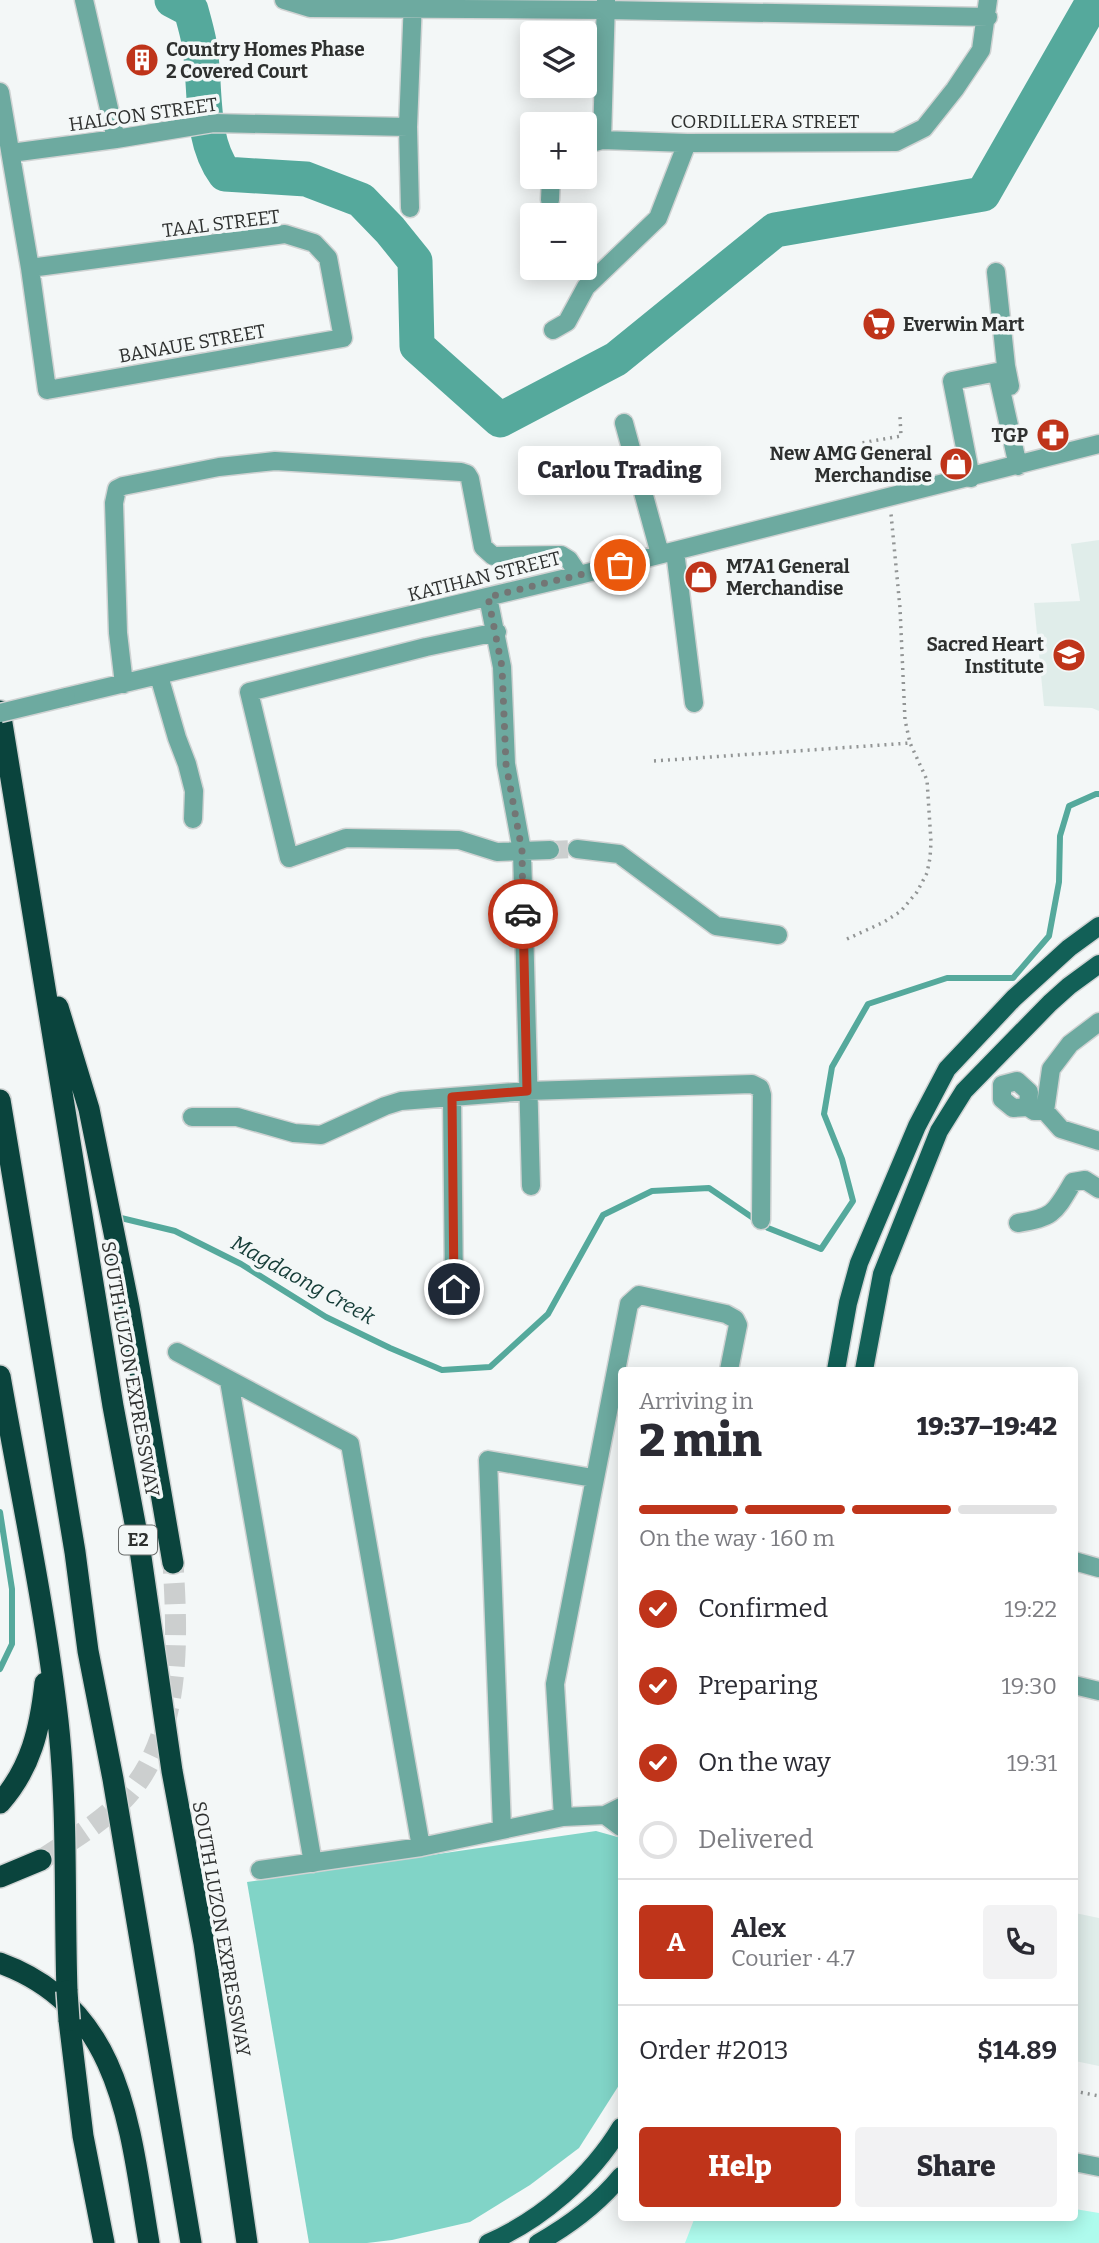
<!DOCTYPE html>
<html lang="en">
<head>
<meta charset="utf-8">
<style>
  body { margin:0; font-family:Bitter,serif; background:#f2f2f3; color:#2b2b33; height:100vh; display:flex; flex-direction:column; font-size:26px; white-space:nowrap }
  * { box-sizing:border-box; margin:0 }
  p { font-size:23px; color:#7c7c81 }
  .icon { flex:none; width:38px; height:38px; fill:none; stroke:currentColor; stroke-width:2; stroke-linecap:round; stroke-linejoin:round }
  .map { position:relative; flex:1; overflow:hidden }
  .details { position:absolute; left:618px; top:1367px; width:460px; height:854px; display:flex; flex-direction:column; background:#fff; border-radius:7px; box-shadow:0 4px 18px #0003 }
  .details>* { flex:none }
  .buttons { position:absolute; left:520px; top:21px; display:grid; gap:14px }
  .buttons a { display:grid; place-items:center; width:77px; height:77px; border-radius:7px; background:#fff; box-shadow:0 4px 18px #0003; font-size:35px }
  .pin { position:absolute; display:grid; place-items:center; width:60px; height:60px; color:#fff; margin:-30px; border:4px solid #fff; border-radius:50%; box-shadow:0 2px 7px #0007 }
  .courier { position:absolute; display:grid; place-items:center; width:70px; height:70px; margin:-35px; border:5px solid #bf341a; border-radius:50%; background:#fff; color:#222; box-shadow:0 2px 9px #0007 }
  .bubble { position:absolute; height:49px; border-radius:7px; background:#fff; box-shadow:0 4px 18px #0003; font-size:23px; font-weight:800; line-height:49px; text-align:center }
  .headline em { font-style:normal; font-weight:800 }
  .headline div { display:flex; flex-direction:column-reverse }
  .headline { display:flex; align-items:center; justify-content:space-between; height:119px; padding:0 21px }
  h1 { font-size:46px; font-weight:800; line-height:52px }
  .bar { display:grid; grid-template-columns:repeat(4,1fr); gap:10px 7px; align-content:center; height:84px; padding:0 21px }
  .bar i { height:9px; border-radius:5px; background:#e1e1e2 }
  .bar .on { background:#bf341a }
  .bar p { grid-column:span 4 }
  .line { display:flex; align-items:center; gap:18px; padding:0 21px; border-top:2px solid #e1e1e2 }
  .line div { flex:1 }
  .round { display:grid; place-items:center; flex:none; width:74px; height:74px; border-radius:7px; background:#f2f2f3 }
  ol { padding:0 21px; list-style:none }
  li { display:flex; align-items:center; gap:21px; height:77px }
  li p { margin-inline-start:auto }
  li .icon { padding:7px; border-radius:50%; background:#bf341a; color:#fff; stroke-width:4 }
  li:last-child { color:#7c7c81 }
  li i { width:38px; height:38px; border:4px solid #e1e1e2; border-radius:50% }
  .button { display:flex; gap:14px; margin-top:auto; padding:14px 21px }
  .button a { flex:1; height:80px; border-radius:7px; background:#bf341a; color:#fff; font-size:28px; font-weight:800; line-height:80px; text-align:center }
  .button a+a { background:#f2f2f3; color:#2b2b33 }
  .map>svg:first-child { display:block }
  .built { fill:#e0edea }
  .green { fill:#aefbed }
  .forest { fill:#81d4c7 }
  .lines { fill:none; stroke-linecap:round; stroke-linejoin:round }
  .stream { stroke:#55a99c; stroke-width:6 }
  .river { stroke:#55a99c; stroke-width:35 }
  .minor-tunnel { stroke:#cccfcf; stroke-width:18; stroke-dasharray:18 9; stroke-linecap:butt }
  .highway-tunnel { stroke:#cccfcf; stroke-width:21; stroke-dasharray:21 10; stroke-linecap:butt }
  .minor-casing { stroke:#d0d3d3; stroke-width:21 }
  .major-casing { stroke:#d0d3d3; stroke-width:21 }
  .highway-casing { stroke:#d0d3d3; stroke-width:24 }
  .path { stroke:#929595; stroke-width:3.5; stroke-dasharray:2 5; stroke-linecap:butt }
  .minor { stroke:#6daaa0; stroke-width:18 }
  .major { stroke:#126057; stroke-width:18 }
  .highway { stroke:#0a443d; stroke-width:21 }
  .minor-bridge-casing { stroke:#d0d3d3; stroke-width:21; stroke-linecap:butt }
  .highway-bridge-casing { stroke:#d0d3d3; stroke-width:24; stroke-linecap:butt }
  .minor-bridge { stroke:#6daaa0; stroke-width:18 }
  .highway-bridge { stroke:#0a443d; stroke-width:21 }
  .done { stroke:#737675; stroke-width:7; stroke-dasharray:0 12.6 }
  .route { stroke:#bf341a; stroke-width:9 }
  .labels { text-anchor:middle; stroke-width:7; stroke-linejoin:round; paint-order:stroke }
  .shield { fill:#f3f7f7; stroke:#696c6b; stroke-width:2 }
  .shield-label { font-size:18px; font-weight:bold; fill:#2e302f }
  .poi-label { font-size:19px; font-weight:bold; fill:#2e302f; stroke:#f3f7f7; text-anchor:start }
  .street-label { font-size:19px; fill:#2e302f; stroke:#f3f7f7 }
  .water-label { font-size:21px; font-style:italic; fill:#133b36; stroke:#f3f7f7 }
</style>
</head>
<body>
<div class="map">
<svg width="1099" height="2243" viewBox="0 0 1099 2243">
  <rect width="100%" height="100%" fill="#f3f7f7"/>
  <!-- built -->
  <path class="built" d="M1099,540V711L1092,708L1044,706L1034,603L1080,601L1071,544Z
    M1075,1913L1099,1918V2066L1075,2061Z"/>
  <!-- green -->
  <path class="green" d="M1075,2209L1099,2213V2243H685L695,2217H1074Z"/>
  <!-- forest -->
  <path class="forest" d="M596,1831L621,1838V2082L579,2148L530,2185L470,2222L392,2240L367,2243H309L247,1882Z"/>
  <g class="lines">
    <!-- stream -->
    <path class="stream" d="M121,1218L175,1231L241,1264L326,1317L390,1348L442,1370L490,1367L548,1314L603,1215L652,1191L709,1188L768,1228L821,1249L853,1201L842,1159L824,1114L832,1067L868,1004L947,978H1013L1049,936L1059,882L1060,836L1069,806L1096,794H1099
      M0,1512L12,1589V1644L0,1669"/>
    <!-- river -->
    <path class="river" d="M172,0L191,10C194,21 197,31 199,42C207,85 198,137 225,174L306,179L361,200L390,230L415,261L417,346L500,420L616,359L775,230L983,194L1094,0"/>
    <!-- minor-tunnel -->
    <path class="minor-tunnel" d="M550,850L577,849"/>
    <!-- highway-tunnel -->
    <path class="highway-tunnel" d="M41,1860C68,1842 96,1826 120,1803C182,1742 178,1643 173,1563"/>
    <defs>
      <path id="minor" d="M84,0L116,139
        M284,0L310,8L606,10L988,17
        M606,0L602,140L687,143L896,142L924,128L955,89L981,50L988,0
        M0,92L30,268L47,390L343,338L328,258L314,243L285,234L30,268
        M584,145L602,140
        M11,153L116,139L213,123L408,127
        M550,200L551,177
        M410,208L408,127L413,0
        M996,272L1006,366L1010,386
        M553,330L567,322L586,287L658,218L687,143
        M624,423L660,554
        M971,478L952,381L997,372L1018,466
        M675,551L694,703
        M488,597L502,667L506,764L522,851L531,1186
        M497,632L426,647L249,692L289,858L346,838L459,840L497,852L550,850
        M159,676L177,738L187,764L194,791L193,819
        M124,684L118,633L114,503L117,489L123,486L219,467L275,461L461,472L467,474L470,479L483,547L493,556L561,555L569,560L579,575
        M66,697L579,575L1099,444
        M577,849L619,854L716,926L778,935
        M1099,1022L1070,1044L1051,1069L1045,1111L1061,1129L1099,1141
        M1002,1085V1099L1013,1108L1028,1107L1034,1111H1045
        M1002,1085L1017,1081L1029,1092L1028,1107
        M452,1097L454,1289
        M192,1117H237L294,1133L321,1135L385,1106L401,1101L527,1091L752,1084L760,1088L762,1095L761,1220
        M1018,1223C1054,1218 1055,1212 1073,1182L1085,1180L1099,1189
        M177,1352L350,1444L421,1847
        M229,1381L313,1863
        M1074,1561L1099,1568
        M1074,1685L1099,1691
        M605,1815L621,1827
        M563,1817L555,1684L629,1304L639,1295L726,1314L735,1319L738,1325L729,1370
        M502,1829L488,1460L593,1478
        M260,1870L421,1847L563,1817L605,1815L621,1807
        M1074,2162L1099,2167"/>
      <path id="major" d="M836,1370L848,1303L859,1263L917,1126L947,1069L1014,998L1069,948L1099,926
        M864,1370L882,1274L939,1131L964,1091L1050,1003L1069,986L1099,964
        M488,2243C541,2220 591,2177 621,2127
        M538,2243C570,2225 598,2204 621,2176"/>
      <path id="highway" d="M0,711L113,1406L140,1550L172,1771L204,1943L247,2243
        M58,1007L89,1109L129,1307L173,1563
        M0,1100L75,1552L88,1651L113,1779L191,2243
        M0,1376C20,1491 45,1606 58,1721C68,1811 64,1902 67,1991
        M0,1803C31,1768 40,1729 45,1683
        M0,1877L41,1860
        M0,1963C124,2008 130,2132 149,2243
        M69,2020L83,2136L104,2243"/>
    </defs>
    <!-- minor casing -->
    <use href="#minor" class="minor-casing"/>
    <!-- major casing -->
    <use href="#major" class="major-casing"/>
    <!-- highway casing -->
    <use href="#highway" class="highway-casing"/>
    <!-- path -->
    <path class="path" d="M867,483L861,443L901,436L900,417
      M654,761L910,743
      M847,939L884,922L901,911L917,892L927,873L930,858L931,842L927,780L910,743L905,720L900,608L891,514
      M1074,2091L1099,2096"/>
    <!-- minor -->
    <use href="#minor" class="minor"/>
    <!-- major -->
    <use href="#major" class="major"/>
    <!-- highway -->
    <use href="#highway" class="highway"/>
    <defs>
      <path id="minor-bridge" d="M0,713L66,697"/>
      <path id="highway-bridge" d="M67,1991L69,2020"/>
    </defs>
    <!-- minor-bridge casing -->
    <use href="#minor-bridge" class="minor-bridge-casing"/>
    <!-- highway-bridge casing -->
    <use href="#highway-bridge" class="highway-bridge-casing"/>
    <!-- minor-bridge -->
    <use href="#minor-bridge" class="minor-bridge"/>
    <!-- highway-bridge -->
    <use href="#highway-bridge" class="highway-bridge"/>
  </g>
  <g class="lines">
    <!-- done -->
    <path class="done" d="M523,914L522,851L506,764L502,667L488,597L620,565"/>
    <!-- route -->
    <path class="route" d="M454,1289L452,1097L527,1091L523,914"/>
  </g>
  <!-- icons -->
  <defs>
    <symbol id="building-disc" viewBox="-11 -11 22 22"><circle r="9.5" fill="#bf341a" stroke="#f3f7f7"/><path d="M-4-6H4V6H1V3H-1V6H-4ZM-2.5-4.3h1.7v1.8h-1.7ZM.8-4.3h1.7v1.8H.8ZM-2.5-1h1.7V.8h-1.7ZM.8-1h1.7V.8H.8Z" fill="#fff"/></symbol>
    <symbol id="supermarket-disc" viewBox="-11 -11 22 22"><circle r="9.5" fill="#bf341a" stroke="#f3f7f7"/><path d="M-6-5.5h2.5l.6 2H6L4.5 2H-2.5L-4.4-4H-6ZM-1.5 3.2a1.3 1.3 0 1 0 .1 0ZM3 3.2a1.3 1.3 0 1 0 .1 0Z" fill="#fff"/></symbol>
    <symbol id="pharmacy-disc" viewBox="-11 -11 22 22"><circle r="9.5" fill="#bf341a" stroke="#f3f7f7"/><path d="M-2-6h4v4h4v4h-4v4h-4v-4h-4v-4h4Z" fill="#fff"/></symbol>
    <symbol id="shop-disc" viewBox="-11 -11 22 22"><circle r="9.5" fill="#bf341a" stroke="#f3f7f7"/><path d="M-5-2.5h2.3a2.7 3.5 0 0 1 5.4 0H5L5.5 6h-11ZM-1.5-2.5h3a1.5 2.3 0 0 0-3 0Z" fill="#fff"/></symbol>
    <symbol id="school-disc" viewBox="-11 -11 22 22"><circle r="9.5" fill="#bf341a" stroke="#f3f7f7"/><path d="M0-5L7-2L0 1L-7-2ZM-4 1L0 2.5L4 1V4Q0 6-4 4Z" fill="#fff"/></symbol>
  </defs>
  <g fill-rule="evenodd">
    <use href="#building-disc" x="123" y="41" width="38" height="38"/>
    <use href="#supermarket-disc" x="860" y="305" width="38" height="38"/>
    <use href="#pharmacy-disc" x="1034" y="416" width="38" height="38"/>
    <use href="#shop-disc" x="937" y="445" width="38" height="38"/>
    <use href="#shop-disc" x="682" y="558" width="38" height="38"/>
    <use href="#school-disc" x="1050" y="636" width="38" height="38"/>
  </g>
  <g class="labels">
    <!-- shield labels -->
    <rect class="shield" x="119" y="1525.5" width="38" height="29" rx="5"/>
    <g class="shield-label">
      <text x="138" y="1546">E2</text>
    </g>
    <!-- poi labels -->
    <g class="poi-label">
      <text x="166" y="56">Country Homes Phase<tspan x="166" dy="22">2 Covered Court</tspan></text>
      <text x="903" y="331">Everwin Mart</text>
      <text x="1028" y="442" text-anchor="end">TGP</text>
      <text x="932" y="460" text-anchor="end">New AMG General<tspan x="932" dy="22">Merchandise</tspan></text>
      <text x="726" y="573">M7A1 General<tspan x="726" dy="22">Merchandise</tspan></text>
      <text x="1044" y="651" text-anchor="end">Sacred Heart<tspan x="1044" dy="22">Institute</tspan></text>
    </g>
    <!-- street labels -->
    <g class="street-label">
      <text transform="translate(143 114) rotate(-8)" y="7">HALCON STREET</text>
      <text x="765" y="128">CORDILLERA STREET</text>
      <text transform="translate(221 223) rotate(-7)" y="7">TAAL STREET</text>
      <text transform="translate(192 343) rotate(-10)" y="7">BANAUE STREET</text>
      <text transform="translate(484 576) rotate(-14)" y="7">KATIHAN STREET</text>
      <text transform="translate(131 1369) rotate(80)" y="7">SOUTH LUZON EXPRESSWAY</text>
      <text transform="translate(222 1929) rotate(80)" y="7">SOUTH LUZON EXPRESSWAY</text>
    </g>
    <!-- water labels -->
    <g class="water-label">
      <text transform="translate(303 1280) rotate(29)" y="7">Magdaong Creek</text>
    </g>
  </g>
</svg>
<div class="buttons">
<a><svg class="icon" aria-label="layers" viewBox="0 0 24 24"><path d="M12 4l9 5-9 5-9-5zM3 14l9 5 9-5"/></svg></a>
<a>+</a>
<a>−</a>
</div>
<div class="pin" style="left:620px;top:565px;background:#ea580c"><svg class="icon" aria-label="bag" viewBox="0 0 24 24"><path d="M5 8h14l-1 12H6zM9 8a3 3 0 0 1 6 0"/></svg></div>
<div class="pin" style="left:454px;top:1289px;background:#1f2937"><svg class="icon" aria-label="home" viewBox="0 0 24 24"><path d="M3 11l9-7 9 7M6 9v11h12V9"/></svg></div>
<div class="courier" style="left:523px;top:914px"><svg class="icon" aria-label="car" viewBox="0 0 24 24"><path d="M5 17H2v-5l4-1 3-4h7l3 4 3 1v5h-3M9 17h6M6 11h13"/><circle cx="7" cy="17" r="2"/><circle cx="17" cy="17" r="2"/></svg></div>
<div class="bubble" style="left:518px;top:446px;width:203px">Carlou Trading</div>
<section class="details">
<div class="headline"><div><h1>2 min</h1><p>Arriving in</p></div><em>19:37–19:42</em></div>
<div class="bar"><i class="on"></i><i class="on"></i><i class="on"></i><i></i><p>On the way · 160 m</p></div>
<ol>
<li><svg class="icon" aria-label="check" viewBox="0 0 24 24"><path d="M5 12l5 5 9-10"/></svg>Confirmed<p>19:22</p></li>
<li><svg class="icon" aria-label="check" viewBox="0 0 24 24"><path d="M5 12l5 5 9-10"/></svg>Preparing<p>19:30</p></li>
<li><svg class="icon" aria-label="check" viewBox="0 0 24 24"><path d="M5 12l5 5 9-10"/></svg>On the way<p>19:31</p></li>
<li><i></i>Delivered</li>
</ol>
<div class="line" style="height:126px"><b class="round" style="background:#bf341a;color:#fff">A</b><div><b>Alex</b><p>Courier · 4.7</p></div><a class="round"><svg class="icon" aria-label="phone" viewBox="0 0 24 24"><path d="M5 4h4l2 5-3 2q2 4 5 5l2-3 5 2v4C11 20 4 13 5 4z"/></svg></a></div>
<div class="line" style="height:91px"><div>Order #2013</div><b>$14.89</b></div>
<div class="button"><a>Help</a><a>Share</a></div>
</section>
</div>
</body>
</html>
